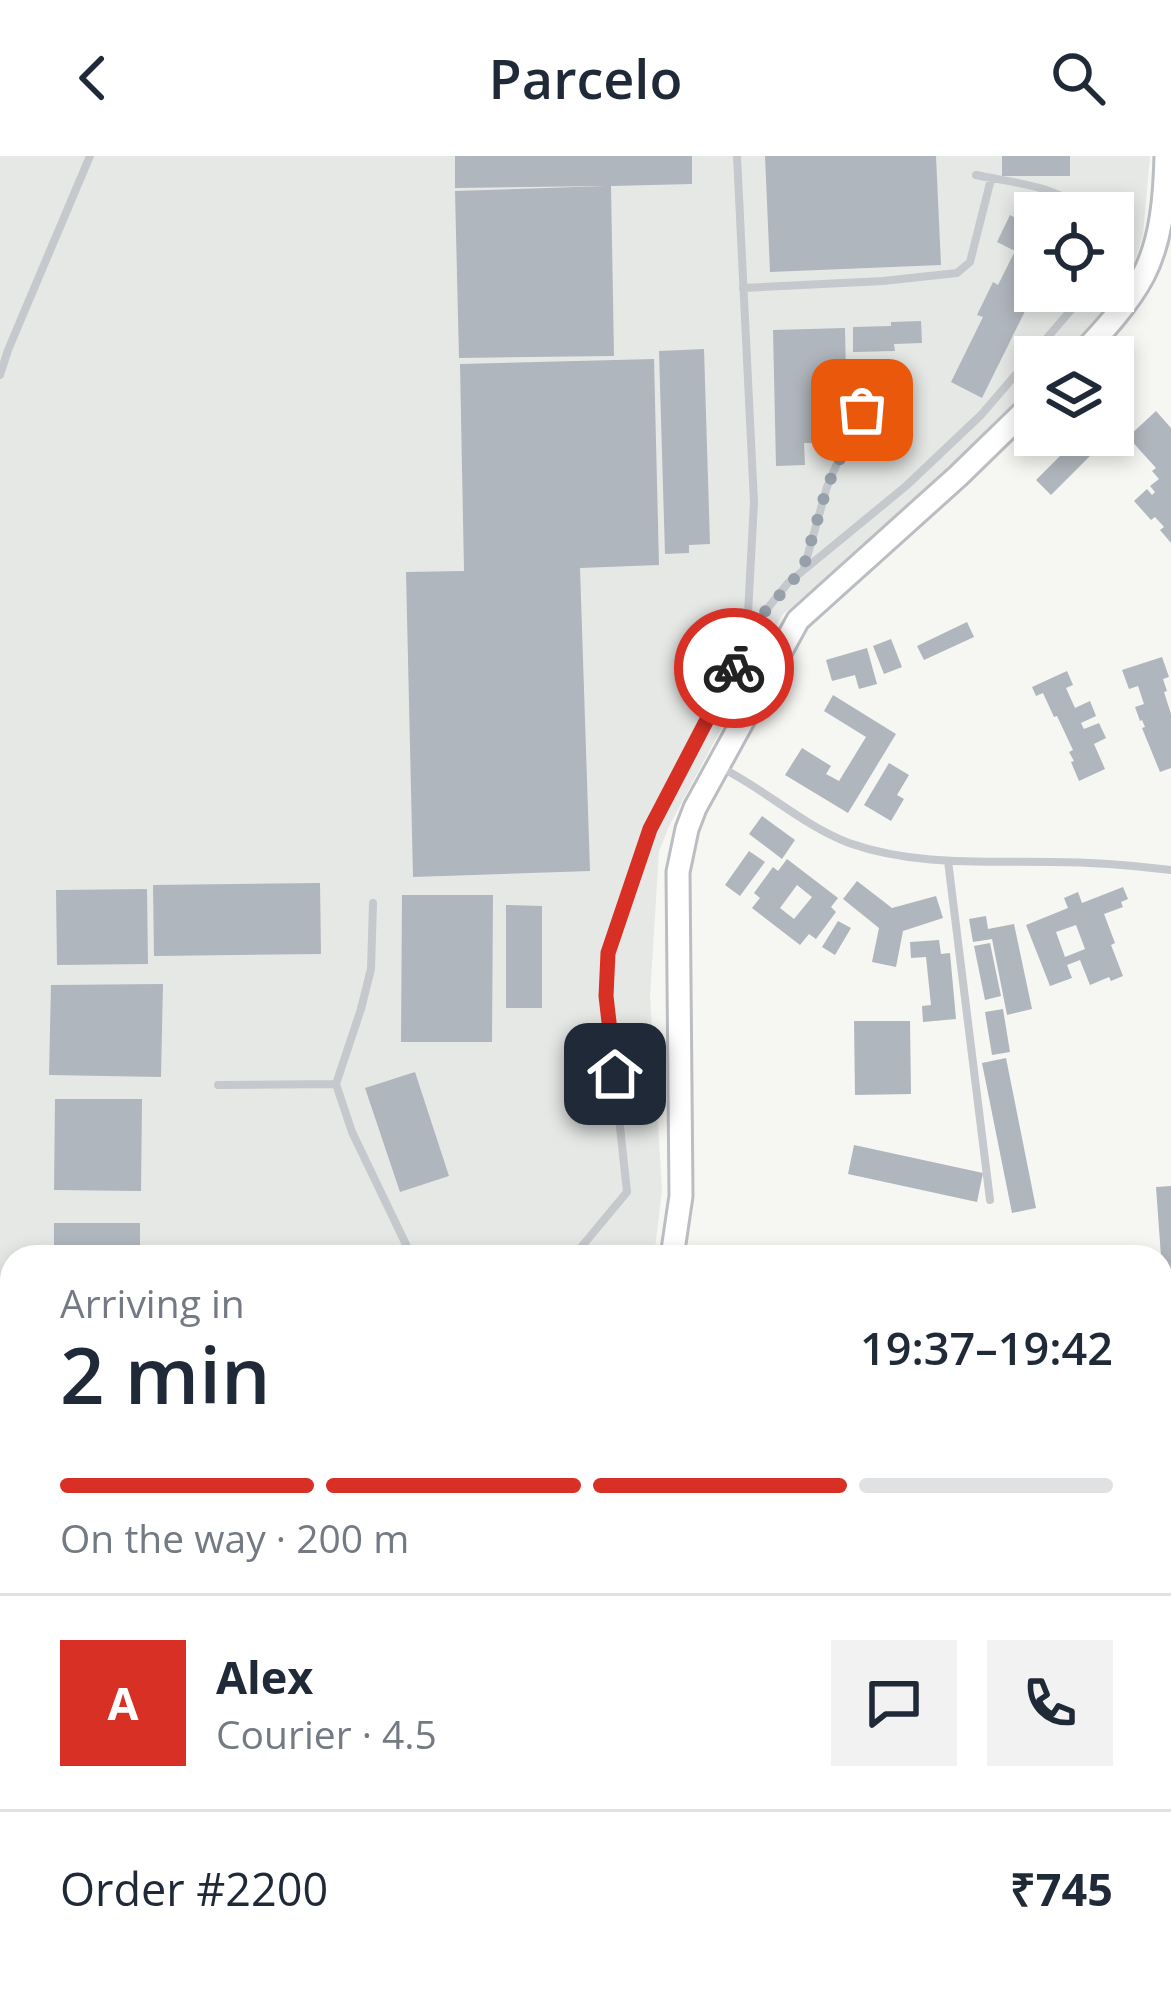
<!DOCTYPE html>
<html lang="en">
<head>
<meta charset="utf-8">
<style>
  body { margin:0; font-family:"Open Sans",sans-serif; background:#f2f2f3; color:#1f2937; height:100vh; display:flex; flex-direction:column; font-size:45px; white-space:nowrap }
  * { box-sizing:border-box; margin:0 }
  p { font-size:39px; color:#747a83 }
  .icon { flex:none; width:66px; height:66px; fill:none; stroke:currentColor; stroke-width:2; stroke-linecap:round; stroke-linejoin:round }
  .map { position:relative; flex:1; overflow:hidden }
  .panel { position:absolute; left:0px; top:1089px; width:1173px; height:744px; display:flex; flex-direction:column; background:#fff; border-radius:36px 36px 0 0; box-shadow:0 6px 18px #0003 }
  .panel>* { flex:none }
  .tools { position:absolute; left:1014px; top:36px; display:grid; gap:24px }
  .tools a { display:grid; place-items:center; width:120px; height:120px; border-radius:0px; background:#fff; box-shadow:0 6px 18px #0003; font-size:60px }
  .pin { position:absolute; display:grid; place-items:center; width:102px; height:102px; color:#fff; margin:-51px; border-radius:24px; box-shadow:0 6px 18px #0006 }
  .courier { position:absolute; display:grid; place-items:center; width:120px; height:120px; margin:-60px; border:9px solid #d93025; border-radius:50%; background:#fff; color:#222; box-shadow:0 3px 15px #0007 }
  .head em { font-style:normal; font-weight:600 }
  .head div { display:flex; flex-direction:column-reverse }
  .head { display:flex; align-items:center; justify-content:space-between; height:204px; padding:0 60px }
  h1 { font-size:78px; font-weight:600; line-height:90px }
  .bar { display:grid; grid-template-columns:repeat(4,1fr); gap:18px 12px; align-content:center; height:144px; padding:0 60px }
  .bar i { height:15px; border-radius:9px; background:#e0e1e3 }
  .bar .current { background:#d93025 }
  .bar p { grid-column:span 4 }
  .line { display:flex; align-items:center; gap:30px; padding:0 60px; border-top:3px solid #e0e1e3 }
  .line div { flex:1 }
  .round { display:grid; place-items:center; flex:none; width:126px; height:126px; border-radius:0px; background:#f2f2f3 }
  header { display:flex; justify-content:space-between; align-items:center; height:156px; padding:0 60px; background:#fff; font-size:54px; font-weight:600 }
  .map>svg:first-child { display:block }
  .built { fill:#e6e8e6; fill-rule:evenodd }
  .green { fill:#d6ded3 }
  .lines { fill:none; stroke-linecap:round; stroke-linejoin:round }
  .taxiway { stroke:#ced0d2; stroke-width:39 }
  .building { fill:#b0b6bd; fill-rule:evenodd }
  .secondary-casing { stroke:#babdc2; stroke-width:27 }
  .lane { stroke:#c5c8cc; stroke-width:8 }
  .street { stroke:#c5c8cc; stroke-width:15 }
  .secondary { stroke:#fff; stroke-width:21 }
  .done { stroke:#96a0ab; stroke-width:12; stroke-dasharray:0 21.6 }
  .route { stroke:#d93025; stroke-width:15 }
</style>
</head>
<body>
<header><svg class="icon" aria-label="back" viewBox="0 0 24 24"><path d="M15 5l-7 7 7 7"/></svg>Parcelo<svg class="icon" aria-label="search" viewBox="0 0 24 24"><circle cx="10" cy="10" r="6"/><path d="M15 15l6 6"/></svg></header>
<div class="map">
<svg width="1171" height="1833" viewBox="0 0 1171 1833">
  <rect width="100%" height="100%" fill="#f6f6f2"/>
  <!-- built -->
  <path class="built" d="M0,0H1150L1143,78L1132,115L1123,137L1069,201H1035V234L923,339L782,459L670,668L659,695L650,840L662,1034L654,1101H12V1821H398L390,1833H0ZM1035,57H1113V135H1035Z"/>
  <!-- green -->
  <path class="green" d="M0,1758L12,1759V1821H135L142,1833H2Z
    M490,1821H723L725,1833H481Z"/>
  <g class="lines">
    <!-- taxiway -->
    <path class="taxiway" d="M0,1734L12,1735"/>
  </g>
  <!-- building -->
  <path class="building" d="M455,0H692V28L611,30L614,200L459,202L455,35L606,30L455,32Z
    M765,0H936L941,109L770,116Z
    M1002,0H1070V20H1002Z
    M1010,59L1035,72V135L982,242L951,226L983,161L977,159L993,126L998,129L1015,95L997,86Z
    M921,165L922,187L894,188L895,195L853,196V171L891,170V166Z
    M845,172L846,218H835V242H826V263H812L813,287H804L805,309L776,310L773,174Z
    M704,193L710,388L689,389V397L665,398L659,195Z
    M654,203L659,409L580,412L590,715L413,721L406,416L464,415L460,208Z
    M1156,255L1171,272V387L1160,374L1164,371L1155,361L1151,364L1134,345L1147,333L1152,339L1155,336L1150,330L1159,323L1152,315L1156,312L1128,281Z
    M1081,279H1111L1051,339L1036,324Z
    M967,466L974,481L924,504L917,490Z
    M891,483L902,511L884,518L873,490Z
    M867,492L877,528L859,533L855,519L832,525L826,504Z
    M1162,501L1169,521L1163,523L1167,535L1164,536L1171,558V612L1160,616L1142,572L1145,571L1142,564L1140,565L1135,551L1144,548L1138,530L1129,533L1122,514Z
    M1067,515L1073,529L1066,532L1075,552L1090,545L1096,560L1081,567L1084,573L1099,567L1106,582L1094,588L1105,613L1079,625L1071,606L1074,605L1069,596L1073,594L1057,560L1054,561L1043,537L1036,540L1032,531Z
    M833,539L896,578L848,657L785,619L802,592L831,610L826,618L839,625L866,581L824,555Z
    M889,607L909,619L897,639L904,643L891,665L864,649Z
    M762,660L795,684L782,703L749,678Z
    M749,695L765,706L740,740L725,729Z
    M787,703L838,742L831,751L836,756L816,783L809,778L800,789L752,752L760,742L754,737L773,711L778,715ZM797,729L812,741L794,763L780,752Z
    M857,725L892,752L936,740L943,762L903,775L896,811L872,806L879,772L843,743Z
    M320,727L321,798L154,800L153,729Z
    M1123,731L1128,743L1121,746L1123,751L1104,758L1115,787L1111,789L1123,820L1111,825L1109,821L1090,829L1080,804L1067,809L1072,822L1050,830L1026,769L1068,752L1064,742L1078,736L1082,747ZM1076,769L1085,793L1065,801L1056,776Z
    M147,733L148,808L57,809L56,734Z
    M402,739H493L492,886H401Z
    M506,749L542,750V852H506Z
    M986,760L988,773L1014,768L1032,853L1007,859L992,783L973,786L969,763Z
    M838,765L851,772L835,799L822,791Z
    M939,784L941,798L950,797L956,863L923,866L922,850L931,849L926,801L911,802L910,786Z
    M990,787L1001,840L985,844L974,790Z
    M163,828L161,921L49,919L51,829Z
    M1003,853L1010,896L992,899L985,856Z
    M854,865H910L911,938L855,939Z
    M1006,902L1036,1052L1012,1057L982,907Z
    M415,916L449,1020L400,1036L365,932Z
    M55,943H142L141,1035L54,1034Z
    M854,989L983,1017L977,1046L848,1018Z
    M1171,1030V1113L1162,1114L1156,1031Z
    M54,1067H140V1101H54Z
    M1167,1278L1171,1283V1317L1161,1327V1284Z
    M1171,1770V1814L1161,1815V1771Z
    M745,1821H804L806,1833H747Z"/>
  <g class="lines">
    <defs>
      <path id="secondary" d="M1079,201C1102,176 1127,150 1143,120C1162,84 1165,39 1166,0
        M672,1101L681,1040L678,716L687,673L695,652L798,464L958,320L1035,245
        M927,1821L943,1833"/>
    </defs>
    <!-- secondary casing -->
    <use href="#secondary" class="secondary-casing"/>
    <!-- lane -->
    <path class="lane" d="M737,0L754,346L748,458L741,490
      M976,19C1013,27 1058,29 1085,57
      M743,132L883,125L957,117L970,106L991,23
      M0,219L8,194L90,0
      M804,412L827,331L849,279L875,230
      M722,612C766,634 802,669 849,687C914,710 983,705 1051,706C1091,706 1131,709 1171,714
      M948,705L990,1044
      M373,747L371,813L361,853L336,928L352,976L412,1101
      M218,929L336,928
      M573,1101L627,1036L606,840L608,797L650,673L762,459L788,427L906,330L981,259L1077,147L1084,135
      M1161,1371L1171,1364
      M0,1492H12
      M0,1656H12
      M143,1821L153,1833
      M373,1833L379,1821"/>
    <!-- street -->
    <path class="street" d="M411,1833L419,1821"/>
    <!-- secondary -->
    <use href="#secondary" class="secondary"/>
  </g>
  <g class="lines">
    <!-- done -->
    <path class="done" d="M734,512L762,459L803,413L827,331L862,254"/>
    <!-- route -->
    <path class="route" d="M615,918L606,840L608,797L650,673L734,512"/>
  </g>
</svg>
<div class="tools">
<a><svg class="icon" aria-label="locate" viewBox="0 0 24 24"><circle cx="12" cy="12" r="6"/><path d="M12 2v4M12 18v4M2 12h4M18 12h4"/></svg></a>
<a><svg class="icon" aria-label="layers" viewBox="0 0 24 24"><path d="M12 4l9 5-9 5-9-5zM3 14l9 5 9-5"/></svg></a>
</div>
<div class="pin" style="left:862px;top:254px;background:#ea580c"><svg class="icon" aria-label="bag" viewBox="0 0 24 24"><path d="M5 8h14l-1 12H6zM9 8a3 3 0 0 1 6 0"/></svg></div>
<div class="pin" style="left:615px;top:918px;background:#1f2937"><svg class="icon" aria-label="home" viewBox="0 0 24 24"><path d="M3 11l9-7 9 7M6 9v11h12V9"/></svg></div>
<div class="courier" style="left:734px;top:512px"><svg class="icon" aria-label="bike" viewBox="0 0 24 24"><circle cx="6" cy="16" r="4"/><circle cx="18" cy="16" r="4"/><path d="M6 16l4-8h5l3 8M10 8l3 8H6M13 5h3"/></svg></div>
<section class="panel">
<div class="head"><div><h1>2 min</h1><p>Arriving in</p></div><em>19:37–19:42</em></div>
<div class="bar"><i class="current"></i><i class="current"></i><i class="current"></i><i></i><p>On the way · 200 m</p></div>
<div class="line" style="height:216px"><b class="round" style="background:#d93025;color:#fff">A</b><div><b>Alex</b><p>Courier · 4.5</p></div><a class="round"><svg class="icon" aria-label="chat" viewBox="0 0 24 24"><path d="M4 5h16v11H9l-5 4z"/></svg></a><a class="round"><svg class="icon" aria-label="phone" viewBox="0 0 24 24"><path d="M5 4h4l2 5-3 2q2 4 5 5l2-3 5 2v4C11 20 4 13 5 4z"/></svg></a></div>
<div class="line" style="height:156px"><div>Order #2200</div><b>₹745</b></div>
</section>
</div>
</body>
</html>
